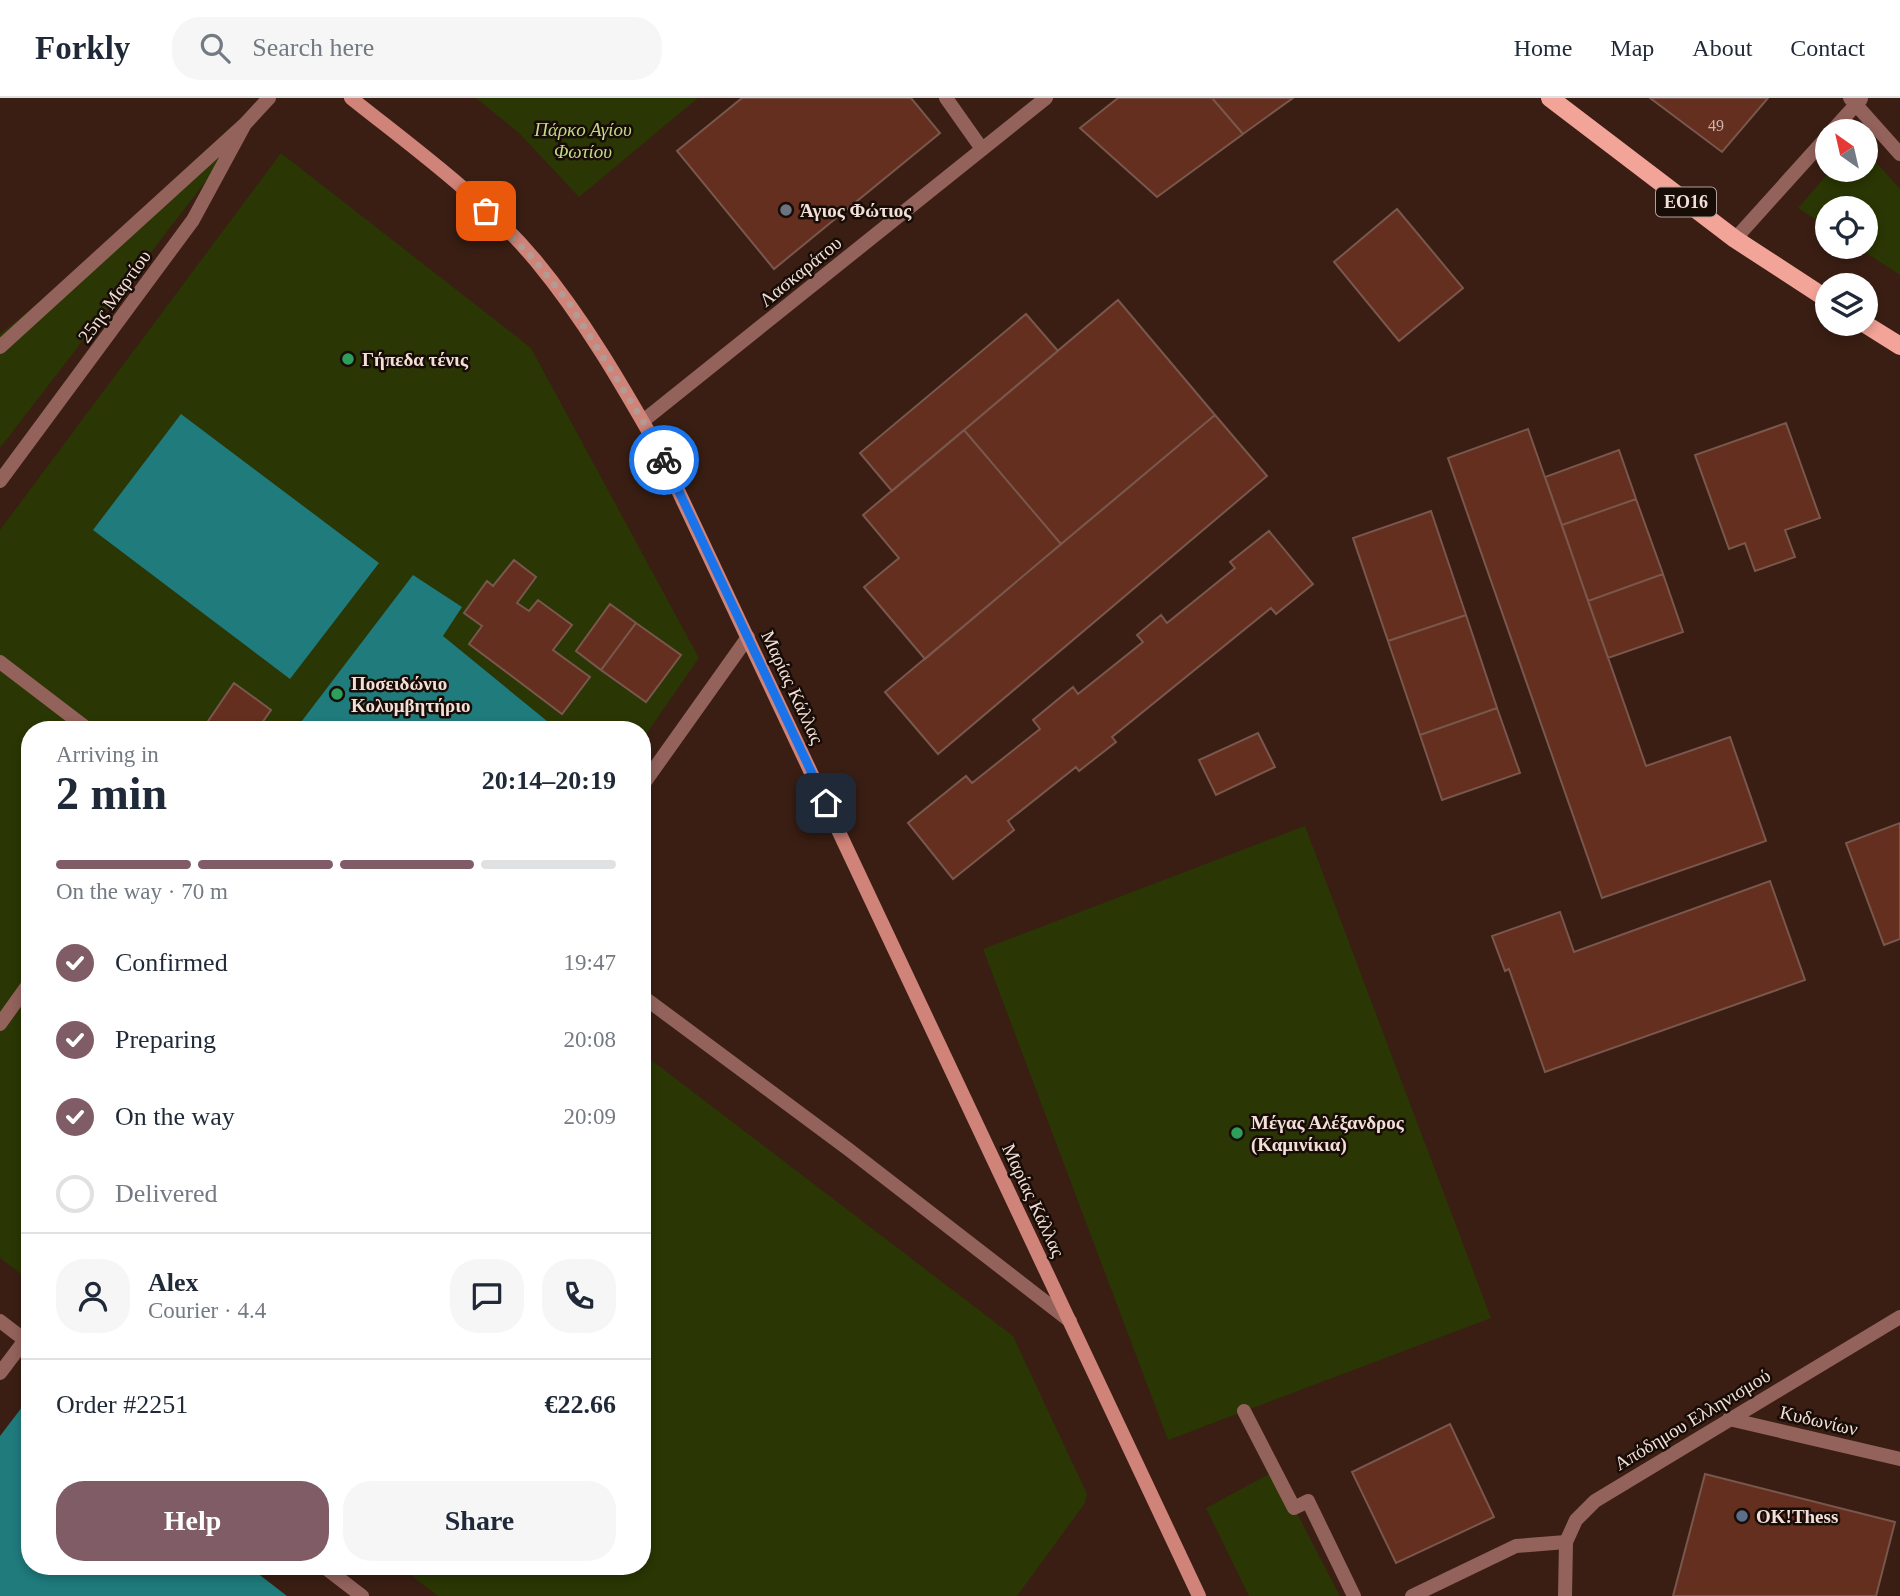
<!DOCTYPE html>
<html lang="en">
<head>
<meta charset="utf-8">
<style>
  body { margin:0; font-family:Georgia,serif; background:#f6f6f7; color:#1f2937; height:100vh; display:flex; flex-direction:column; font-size:26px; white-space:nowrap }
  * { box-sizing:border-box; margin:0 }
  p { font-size:23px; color:#747a83 }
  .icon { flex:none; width:38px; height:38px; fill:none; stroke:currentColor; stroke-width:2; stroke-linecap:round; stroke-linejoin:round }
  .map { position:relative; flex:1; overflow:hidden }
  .details { position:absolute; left:21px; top:623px; width:630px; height:854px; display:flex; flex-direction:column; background:#fff; border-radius:28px; box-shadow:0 4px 10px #0003 }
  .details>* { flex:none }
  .needle { width:46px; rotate:326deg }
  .buttons { position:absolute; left:1815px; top:21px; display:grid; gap:14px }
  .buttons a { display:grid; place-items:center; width:63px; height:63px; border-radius:50%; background:#fff; box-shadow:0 4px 10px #0003; font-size:35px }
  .pin { position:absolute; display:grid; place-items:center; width:60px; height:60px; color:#fff; margin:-30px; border-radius:14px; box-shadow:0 4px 10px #0006 }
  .courier { position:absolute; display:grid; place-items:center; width:70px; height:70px; margin:-35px; border:5px solid #1a73e8; border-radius:50%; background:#fff; color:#222; box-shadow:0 2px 9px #0007 }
  .summary em { font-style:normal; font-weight:700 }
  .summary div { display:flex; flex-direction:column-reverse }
  .summary { display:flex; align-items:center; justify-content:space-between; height:119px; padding:0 35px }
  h1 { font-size:46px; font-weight:700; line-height:52px }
  .bar { display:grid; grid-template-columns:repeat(4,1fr); gap:10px 7px; align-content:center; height:84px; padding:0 35px }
  .bar i { height:9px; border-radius:5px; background:#e0e1e3 }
  .bar .on { background:#7f5c66 }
  .bar p { grid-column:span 4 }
  .line { display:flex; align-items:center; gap:18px; padding:0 35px; border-top:2px solid #e0e1e3 }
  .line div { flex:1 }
  .round { display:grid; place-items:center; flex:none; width:74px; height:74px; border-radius:28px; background:#f6f6f7 }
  ol { padding:0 35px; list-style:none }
  li { display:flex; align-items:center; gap:21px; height:77px }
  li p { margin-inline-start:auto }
  li .icon { padding:7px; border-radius:50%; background:#7f5c66; color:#fff; stroke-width:4 }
  li:last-child { color:#747a83 }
  li i { width:38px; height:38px; border:4px solid #e0e1e3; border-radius:50% }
  .button { display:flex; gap:14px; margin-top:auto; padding:14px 35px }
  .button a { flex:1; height:80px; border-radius:28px; background:#7f5c66; color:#fff; font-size:28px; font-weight:700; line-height:80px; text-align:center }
  .button a+a { background:#f6f6f7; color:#1f2937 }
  header { display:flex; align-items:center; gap:42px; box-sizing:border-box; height:98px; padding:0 35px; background:#fff; border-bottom:2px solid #e0e1e3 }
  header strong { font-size:33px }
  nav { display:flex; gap:38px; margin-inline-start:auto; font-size:24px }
  .search { width:490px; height:63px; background:#f6f6f7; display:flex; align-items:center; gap:18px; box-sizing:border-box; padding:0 24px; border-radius:28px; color:#747a83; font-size:26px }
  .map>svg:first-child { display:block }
  .green { fill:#2a3603 }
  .water { fill:#1f7b7c }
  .building { fill:#642f1e; stroke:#79574d; stroke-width:2 }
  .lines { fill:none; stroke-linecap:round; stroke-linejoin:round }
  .lane { stroke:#92625b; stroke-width:14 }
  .street { stroke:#92625b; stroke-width:14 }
  .secondary { stroke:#d08378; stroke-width:14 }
  .primary { stroke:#f3a498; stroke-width:18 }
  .done { stroke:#b29b93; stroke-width:7; stroke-dasharray:0 12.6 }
  .route { stroke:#1a73e8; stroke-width:9 }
  .worship-dot { fill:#6b7280; stroke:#180c07; stroke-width:2.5 }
  .leisure-dot { fill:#2e9e5b; stroke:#180c07; stroke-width:2.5 }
  .service-dot { fill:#5c6f8a; stroke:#180c07; stroke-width:2.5 }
  .labels { text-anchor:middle; stroke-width:5; stroke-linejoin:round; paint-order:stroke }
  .number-label { font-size:16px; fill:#ceb3aa }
  .shield { fill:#180c07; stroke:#b1a099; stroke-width:2 }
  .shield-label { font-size:18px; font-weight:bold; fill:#f2dfd8 }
  .park-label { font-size:19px; font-style:italic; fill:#c1da86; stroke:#180c07 }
  .poi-label { font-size:19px; font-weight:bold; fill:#f2dfd8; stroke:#180c07; text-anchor:start }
  .street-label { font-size:19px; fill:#f2dfd8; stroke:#180c07 }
</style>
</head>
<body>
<header>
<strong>Forkly</strong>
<div class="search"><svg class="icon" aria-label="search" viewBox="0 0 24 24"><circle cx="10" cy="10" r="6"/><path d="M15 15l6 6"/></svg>Search here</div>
<nav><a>Home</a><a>Map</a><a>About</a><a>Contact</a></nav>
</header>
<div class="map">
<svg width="1900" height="1498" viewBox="0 0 1900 1498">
  <rect width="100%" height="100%" fill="#3a1e13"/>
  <!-- green -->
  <path class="green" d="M476,0H698L579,99L519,35Z
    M236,44L0,350V236Z
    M1866,53L1900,91V177L1857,149H1866V110H1827V129L1798,110L1831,72H1866Z
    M281,55L531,250L699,560L642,642V632H30V1183L0,1160V432Z
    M1305,728L1491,1220L1168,1342L983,851Z
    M642,955L1013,1238L1087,1396L1085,1405L1017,1498H438L399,1468H642Z
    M1275,1373L1340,1498H1249L1206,1410Z"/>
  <!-- water -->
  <path class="water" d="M181,316L379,465L290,581L93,432Z
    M413,477L462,509L443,538L558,632H295Z
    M29,1300L30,1468H248L287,1498H0V1338Z"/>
  <!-- building -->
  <path class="building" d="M742,0H911L940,35L774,171L677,53Z
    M1118,0H1212L1243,36L1157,99L1080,30Z
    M1212,0H1293L1243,36Z
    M1650,0H1768L1722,54Z
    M1397,111L1463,190L1399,243L1334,164Z
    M1118,202L1215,317L1061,446L964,332Z
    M1026,216L1058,253L892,393L860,355Z
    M1215,317L1267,378L938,656L885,594Z
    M1786,325L1820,420L1785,432L1795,459L1755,473L1745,445L1729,451L1695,357Z
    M1528,331L1646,668L1730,639L1766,743L1602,800L1448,360Z
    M964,332L1061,446L925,561L864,489L899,460L863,417Z
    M1619,352L1636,401L1562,427L1545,379Z
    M1636,401L1663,476L1588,503L1562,427Z
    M1431,413L1466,517L1388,543L1353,440Z
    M1269,433L1313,486L1276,516L1271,510L1112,639L1116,644L1079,673L1076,669L1008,723L1014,732L953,781L908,725L966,678L972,685L1040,631L1033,622L1073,589L1078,596L1143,544L1137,537L1161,517L1167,525L1235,470L1230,464Z
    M514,462L536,479L517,505L529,513L538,502L572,527L553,552L590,579L562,616L469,546L482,528L464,515L487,483L493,488Z
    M1663,476L1683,534L1608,560L1588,503Z
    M610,506L636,525L601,572L576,553Z
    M1466,517L1497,610L1420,637L1388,543Z
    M636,525L681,557L646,604L601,572Z
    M234,585L271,612L257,632H202Z
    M1497,610L1520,675L1442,702L1420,637Z
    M1258,635L1275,669L1216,697L1199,662Z
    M1900,725V841L1884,847L1846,745Z
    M1770,783L1805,882L1545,974L1509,871L1505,873L1492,838L1560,814L1574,854Z
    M1450,1326L1494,1419L1396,1465L1352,1374Z
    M1705,1376L1895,1424L1876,1498H1673Z"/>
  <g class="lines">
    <!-- lane -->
    <path class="lane" d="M0,564L89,632
      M642,688L748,539
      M642,898L848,1051L1070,1223
      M0,926L30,884
      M1244,1313L1294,1410L1308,1403L1354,1498
      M1412,1498L1516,1448L1566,1444"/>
    <!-- street -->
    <path class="street" d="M946,0L982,51
      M1850,0L1900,56
      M1832,33L1861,1
      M1735,141L1827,39
      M0,249L245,26L269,0
      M643,323L1046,0
      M0,383L193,122L245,26
      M0,1223L30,1246
      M0,1275L25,1242
      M1729,1321L1900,1361
      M323,1468L362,1498
      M1565,1498L1566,1444L1576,1422L1595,1403L1900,1219"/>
    <!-- secondary -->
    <path class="secondary" d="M351,0C415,51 483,100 536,163C584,221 622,287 659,352L1199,1498"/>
    <!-- primary -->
    <path class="primary" d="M1550,0L1735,141L1827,201
      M1865,226L1900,248"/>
  </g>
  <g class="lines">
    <!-- done -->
    <path class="done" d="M486,113L534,161L569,205L643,323L664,362"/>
    <!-- route -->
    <path class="route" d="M664,362L826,705"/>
  </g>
  <!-- markers -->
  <circle class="worship-dot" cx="786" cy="112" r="7"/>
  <g class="leisure-dot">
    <circle cx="348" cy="261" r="7"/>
    <circle cx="337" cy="596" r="7"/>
    <circle cx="1237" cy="1035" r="7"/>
  </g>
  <circle class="service-dot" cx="1742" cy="1418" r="7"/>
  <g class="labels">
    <!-- number labels -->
    <g class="number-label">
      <text x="1716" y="33">49</text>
    </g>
    <!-- shield labels -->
    <rect class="shield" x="1656" y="89.5" width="60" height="29" rx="5"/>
    <g class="shield-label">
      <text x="1686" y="110">ΕΟ16</text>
    </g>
    <!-- park labels -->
    <g class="park-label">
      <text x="583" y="38">Πάρκο Αγίου<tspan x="583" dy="22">Φωτίου</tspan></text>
    </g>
    <!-- poi labels -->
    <g class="poi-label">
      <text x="800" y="119">Άγιος Φώτιος</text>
      <text x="362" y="268">Γήπεδα τένις</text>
      <text x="351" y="592">Ποσειδώνιο<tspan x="351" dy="22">Κολυμβητήριο</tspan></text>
      <text x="1251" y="1031">Μέγας Αλέξανδρος<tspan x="1251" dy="22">(Καμινίκια)</tspan></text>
      <text x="1756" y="1425">OK!Thess</text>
    </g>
    <!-- street labels -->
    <g class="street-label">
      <text transform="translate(800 173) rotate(-39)" y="7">Λασκαράτου</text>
      <text transform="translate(114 198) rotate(-54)" y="7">25ης Μαρτίου</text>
      <text transform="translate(793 589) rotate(65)" y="7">Μαρίας Κάλλας</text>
      <text transform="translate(1034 1102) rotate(65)" y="7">Μαρίας Κάλλας</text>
      <text transform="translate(1692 1321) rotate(-31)" y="7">Απόδημου Ελληνισμού</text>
      <text transform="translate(1819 1322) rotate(13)" y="7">Κυδωνίων</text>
    </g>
  </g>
</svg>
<div class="buttons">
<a><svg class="needle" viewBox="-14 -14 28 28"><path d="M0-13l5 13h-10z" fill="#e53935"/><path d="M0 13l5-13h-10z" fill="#747a83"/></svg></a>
<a><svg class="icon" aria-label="locate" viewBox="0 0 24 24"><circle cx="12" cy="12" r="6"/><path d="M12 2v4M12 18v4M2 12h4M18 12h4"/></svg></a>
<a><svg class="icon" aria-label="layers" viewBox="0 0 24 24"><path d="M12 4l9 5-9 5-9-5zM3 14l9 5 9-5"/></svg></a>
</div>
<div class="pin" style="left:486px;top:113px;background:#ea580c"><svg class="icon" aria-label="bag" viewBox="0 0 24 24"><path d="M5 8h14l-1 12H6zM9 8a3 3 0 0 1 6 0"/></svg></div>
<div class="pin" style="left:826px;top:705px;background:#1f2937"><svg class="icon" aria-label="home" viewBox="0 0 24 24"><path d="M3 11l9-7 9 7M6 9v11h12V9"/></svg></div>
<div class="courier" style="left:664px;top:362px"><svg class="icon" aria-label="bike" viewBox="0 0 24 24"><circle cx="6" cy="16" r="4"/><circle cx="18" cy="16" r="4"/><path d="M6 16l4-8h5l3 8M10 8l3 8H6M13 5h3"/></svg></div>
<section class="details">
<div class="summary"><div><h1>2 min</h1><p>Arriving in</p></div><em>20:14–20:19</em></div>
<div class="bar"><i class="on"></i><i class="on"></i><i class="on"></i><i></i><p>On the way · 70 m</p></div>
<ol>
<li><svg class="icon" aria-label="check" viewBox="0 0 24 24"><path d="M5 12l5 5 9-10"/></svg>Confirmed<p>19:47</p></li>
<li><svg class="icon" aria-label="check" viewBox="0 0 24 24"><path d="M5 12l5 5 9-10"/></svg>Preparing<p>20:08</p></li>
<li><svg class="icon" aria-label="check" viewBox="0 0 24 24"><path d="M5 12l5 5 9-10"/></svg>On the way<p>20:09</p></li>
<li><i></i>Delivered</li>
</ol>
<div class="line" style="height:126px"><a class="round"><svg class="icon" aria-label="person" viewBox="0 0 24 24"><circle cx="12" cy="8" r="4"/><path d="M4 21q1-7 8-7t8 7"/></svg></a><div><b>Alex</b><p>Courier · 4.4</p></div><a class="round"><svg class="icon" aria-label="chat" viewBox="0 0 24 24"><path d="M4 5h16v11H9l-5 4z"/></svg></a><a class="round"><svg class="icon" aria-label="phone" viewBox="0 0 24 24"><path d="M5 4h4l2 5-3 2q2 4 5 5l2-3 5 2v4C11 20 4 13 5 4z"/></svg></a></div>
<div class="line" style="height:91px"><div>Order #2251</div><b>€22.66</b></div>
<div class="button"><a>Help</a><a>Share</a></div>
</section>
</div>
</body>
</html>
